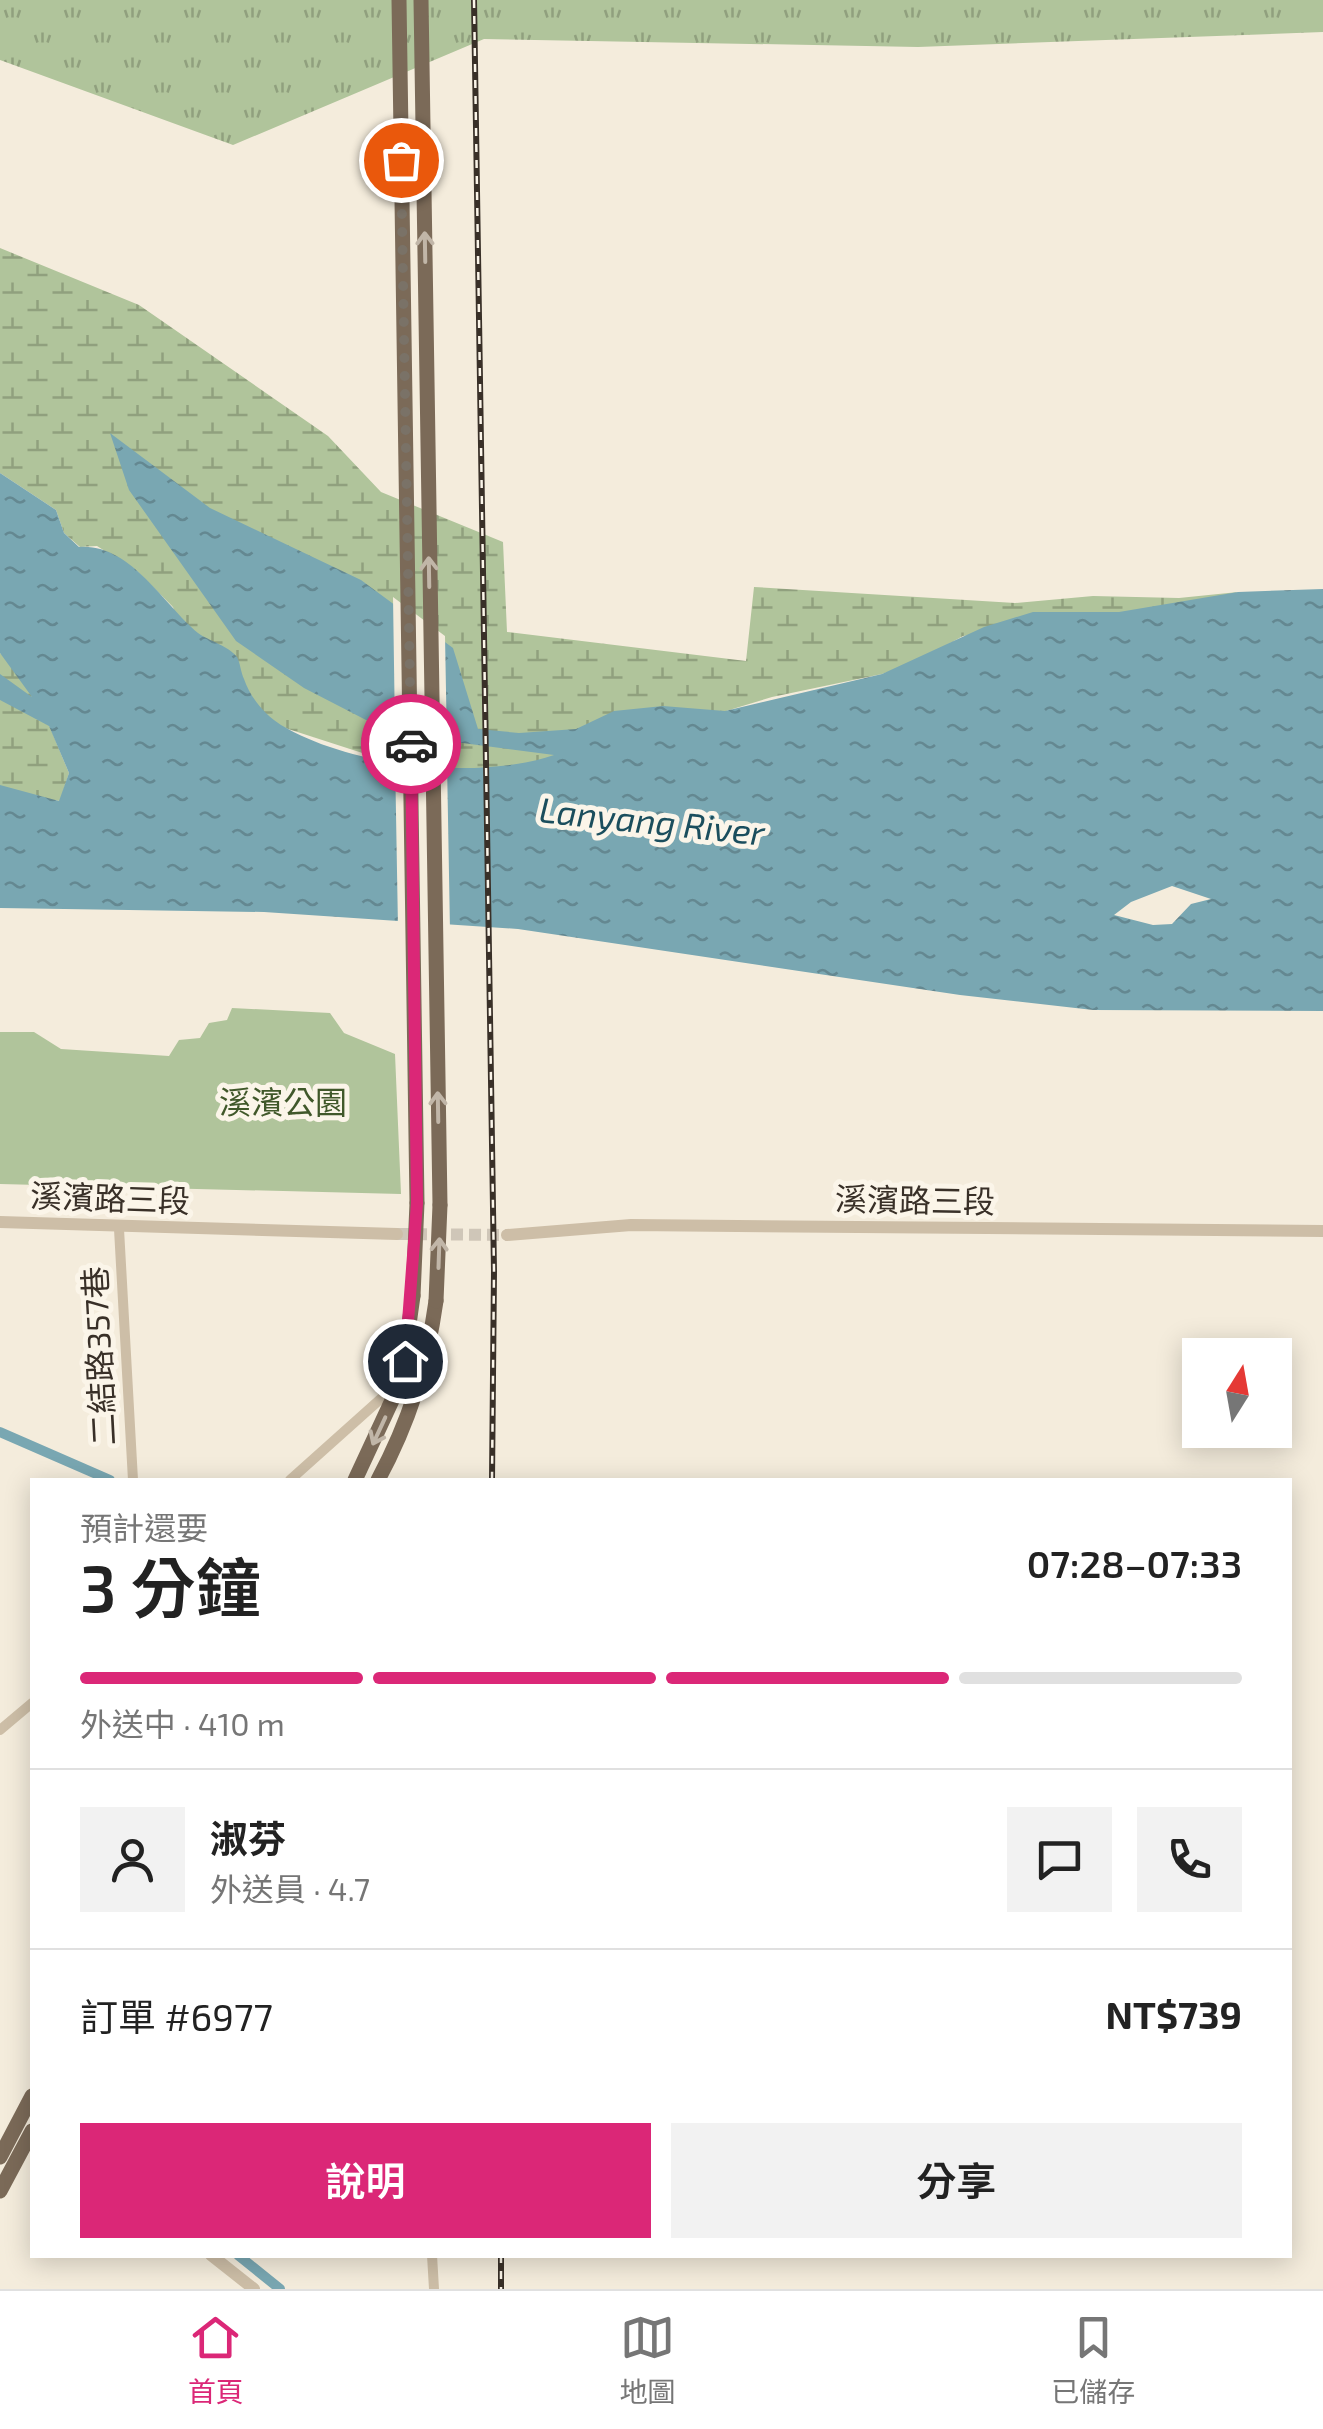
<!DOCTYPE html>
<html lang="zh-TW">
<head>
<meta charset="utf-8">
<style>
  body { margin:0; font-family:"Exo 2","Noto Sans TC",sans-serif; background:#f2f2f2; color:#222; height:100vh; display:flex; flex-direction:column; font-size:38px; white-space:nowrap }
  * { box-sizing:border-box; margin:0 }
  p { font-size:32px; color:#767676 }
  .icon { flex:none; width:55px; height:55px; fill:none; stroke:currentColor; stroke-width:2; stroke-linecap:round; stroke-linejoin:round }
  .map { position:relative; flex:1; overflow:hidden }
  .drawer { position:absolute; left:30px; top:1478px; width:1262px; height:780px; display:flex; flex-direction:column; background:#fff; border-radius:0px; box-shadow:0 5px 25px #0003 }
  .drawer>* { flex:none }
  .needle { width:65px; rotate:11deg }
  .buttons { position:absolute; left:1182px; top:1338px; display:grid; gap:20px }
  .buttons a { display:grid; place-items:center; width:110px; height:110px; border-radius:0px; background:#fff; box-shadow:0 5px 25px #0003; font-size:50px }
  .pin { position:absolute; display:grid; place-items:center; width:85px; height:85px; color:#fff; margin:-42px; border:5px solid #fff; border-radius:50%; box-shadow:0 2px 10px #0007 }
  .courier { position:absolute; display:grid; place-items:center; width:100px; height:100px; margin:-50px; border:8px solid #db2777; border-radius:50%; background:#fff; color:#222; box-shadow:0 2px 12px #0007 }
  .headline em { font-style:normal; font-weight:600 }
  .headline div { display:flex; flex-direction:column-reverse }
  .headline { display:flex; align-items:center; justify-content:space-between; height:170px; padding:0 50px }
  h1 { font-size:65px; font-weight:600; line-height:75px }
  .bar { display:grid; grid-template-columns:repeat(4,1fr); gap:15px 10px; align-content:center; height:120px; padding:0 50px }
  .bar i { height:12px; border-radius:8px; background:#e0e0e0 }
  .bar .active { background:#db2777 }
  .bar p { grid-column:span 4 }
  .line { display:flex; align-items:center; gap:25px; padding:0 50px; border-top:2px solid #e0e0e0 }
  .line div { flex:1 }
  .round { display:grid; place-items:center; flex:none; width:105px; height:105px; border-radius:0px; background:#f2f2f2 }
  .action { display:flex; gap:20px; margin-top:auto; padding:20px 50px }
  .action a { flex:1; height:115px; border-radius:0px; background:#db2777; color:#fff; font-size:40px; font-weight:600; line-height:115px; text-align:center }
  .action a+a { background:#f2f2f2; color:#222 }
  .dock { display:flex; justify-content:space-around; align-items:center; height:140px; border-top:2px solid #e0e0e0; background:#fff; font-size:28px; color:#767676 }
  .dock a { display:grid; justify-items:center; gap:5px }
  .dock .active { color:#db2777 }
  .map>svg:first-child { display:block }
  .grass { fill:url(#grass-tufts) }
  .wetland { fill:url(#wetland-marsh) }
  .park { fill:#b0c49b }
  .water { fill:url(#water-ripples); fill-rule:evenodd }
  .pier { fill:#f4ecdc }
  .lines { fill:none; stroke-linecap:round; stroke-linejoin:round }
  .canal { stroke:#79a7b2; stroke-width:10 }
  .tertiary-tunnel { stroke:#cfc6b8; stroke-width:12; stroke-dasharray:12 6; stroke-linecap:butt }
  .minor { stroke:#cdbea7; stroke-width:10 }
  .tertiary { stroke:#cdbea7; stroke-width:12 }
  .primary { stroke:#7b6a58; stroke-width:15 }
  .rail-casing { stroke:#393028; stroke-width:6 }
  .rail { stroke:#fbf5e9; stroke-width:2.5; stroke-dasharray:8; stroke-linecap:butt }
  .primary-bridge { stroke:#7b6a58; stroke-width:15 }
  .oneway { stroke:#c1b6a8 }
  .done { stroke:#7a7267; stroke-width:10; stroke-dasharray:0 18 }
  .route { stroke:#db2777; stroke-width:12 }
  .labels { text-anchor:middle; stroke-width:10; stroke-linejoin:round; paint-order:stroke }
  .park-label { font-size:32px; fill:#40582a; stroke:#fbf5e9 }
  .street-label { font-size:32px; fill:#393028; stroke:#fbf5e9 }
  .water-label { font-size:35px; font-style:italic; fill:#1b4e5d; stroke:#fbf5e9 }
</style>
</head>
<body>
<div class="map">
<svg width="1323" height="2289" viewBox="0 0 1323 2289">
  <defs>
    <pattern id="grass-tufts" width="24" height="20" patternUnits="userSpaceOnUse" patternTransform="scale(2.5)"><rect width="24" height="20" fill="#b0c49b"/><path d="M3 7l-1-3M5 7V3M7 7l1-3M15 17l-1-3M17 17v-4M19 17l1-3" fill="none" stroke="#90a07e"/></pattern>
    <pattern id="wetland-marsh" width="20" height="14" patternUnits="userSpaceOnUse" patternTransform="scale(2.5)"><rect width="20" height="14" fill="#b0c49b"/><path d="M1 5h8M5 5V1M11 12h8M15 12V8" fill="none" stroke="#90a07e"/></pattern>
    <pattern id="water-ripples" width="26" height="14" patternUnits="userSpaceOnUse" patternTransform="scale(2.5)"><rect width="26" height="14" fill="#79a7b2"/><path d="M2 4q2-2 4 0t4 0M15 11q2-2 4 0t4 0" fill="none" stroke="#648891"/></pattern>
  </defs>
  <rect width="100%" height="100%" fill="#f4ecdc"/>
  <!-- grass -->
  <path class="grass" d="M0,0H1323V32L918,47L484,39L233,145L0,60Z"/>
  <!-- wetland -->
  <path class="wetland" d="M0,248L139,305L328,436L381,492L503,542L507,632L746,661L754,587L1015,603L1093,596L1179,598L1238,592L1187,613L963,636L914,663L882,674L772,697L515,775L384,760L282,727L187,655L173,607L138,572L97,546L80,547L64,533L56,510L0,473Z
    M0,653C35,681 52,733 69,773L60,801L0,793Z"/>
  <!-- park -->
  <path class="park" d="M232,1008L330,1013L344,1033L395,1054L401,1194L0,1184V1032H34L61,1049L169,1056L179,1040L200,1038L209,1023L227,1020Z"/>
  <!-- water -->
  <path class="water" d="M110,433L210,508L361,580L453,648L478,729L519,733L576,729L614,711L663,706L725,711L882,674L984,627L1033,612H1119L1238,592L1323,589V1011L1093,1010L960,995L518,929L264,912L0,908V785L59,801L69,773L49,726L0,700V674L32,697L0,653V473L56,510L64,533L79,547C130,543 163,604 198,633C209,641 229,646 237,657C240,662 241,673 244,679C250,697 264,714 281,725C351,767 478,781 554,755L455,742L366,720L304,688L236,641L129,490ZM1172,886L1211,899L1191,904L1172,924L1153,925L1114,915L1131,902Z"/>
  <!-- pier -->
  <path class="pier" d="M393,597L445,636L447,745L395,732Z
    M395,756L447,762L450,931L398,928Z"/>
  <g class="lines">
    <!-- canal -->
    <path class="canal" d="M0,1432L110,1480
      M238,2255L280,2289"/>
    <!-- tertiary-tunnel -->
    <path class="tertiary-tunnel" d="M397,1234L507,1235"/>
    <!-- minor -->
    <path class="minor" d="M119,1229L133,1480
      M290,1480L423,1361
      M0,1730L32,1703
      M432,2255L434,2289"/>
    <!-- tertiary -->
    <path class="tertiary" d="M0,1222L397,1234
      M507,1235L631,1225L1323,1231
      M211,2255L254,2289"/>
    <!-- primary -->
    <path class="primary" d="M399,0L417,1203
      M421,0L440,1205
      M355,1480L401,1381L413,1296
      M378,1480C409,1422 427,1366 436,1301
      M0,2157L32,2096
      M0,2191L32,2131"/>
    <defs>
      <path id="rail" d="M474,0L494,1271L492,1480
        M501,2255V2289"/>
    </defs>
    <!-- rail casing -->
    <use href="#rail" class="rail-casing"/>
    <!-- rail -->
    <use href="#rail" class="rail"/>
    <!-- primary-bridge -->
    <path class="primary-bridge" d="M413,1296L417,1203
      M436,1301L440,1205"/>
  </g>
  <!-- one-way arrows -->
  <defs><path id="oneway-shaft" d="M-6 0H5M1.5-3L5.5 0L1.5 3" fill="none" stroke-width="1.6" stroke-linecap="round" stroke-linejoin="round" transform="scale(2.5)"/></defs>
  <g class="oneway">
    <use href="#oneway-shaft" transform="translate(425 247) rotate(-91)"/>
    <use href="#oneway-shaft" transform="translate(429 572) rotate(-91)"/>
    <use href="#oneway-shaft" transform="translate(438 1107) rotate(-91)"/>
    <use href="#oneway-shaft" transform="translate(439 1253) rotate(-88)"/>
    <use href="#oneway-shaft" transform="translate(379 1431) rotate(115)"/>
  </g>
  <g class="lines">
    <!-- done -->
    <path class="done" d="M401,160L411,744"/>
    <!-- route -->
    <path class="route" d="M405,1361L417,1203L411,744"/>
  </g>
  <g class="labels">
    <!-- park labels -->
    <g class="park-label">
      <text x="283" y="1114">溪濱公園</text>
    </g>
    <!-- street labels -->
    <g class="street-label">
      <text transform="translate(110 1199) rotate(2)" y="11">溪濱路三段</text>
      <text transform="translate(915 1201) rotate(1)" y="11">溪濱路三段</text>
      <text transform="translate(100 1356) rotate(-93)" y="11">二結路357巷</text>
    </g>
    <!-- water labels -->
    <g class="water-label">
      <text transform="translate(652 822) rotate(6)" y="12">Lanyang River</text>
    </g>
  </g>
</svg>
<div class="buttons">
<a><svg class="needle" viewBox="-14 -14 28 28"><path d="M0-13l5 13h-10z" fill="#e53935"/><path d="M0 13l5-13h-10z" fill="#767676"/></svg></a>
</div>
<div class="pin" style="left:401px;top:160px;background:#ea580c"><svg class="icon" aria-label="bag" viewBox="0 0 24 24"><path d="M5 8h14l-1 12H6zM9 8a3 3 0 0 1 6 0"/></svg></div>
<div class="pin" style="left:405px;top:1361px;background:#1f2937"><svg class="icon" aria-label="home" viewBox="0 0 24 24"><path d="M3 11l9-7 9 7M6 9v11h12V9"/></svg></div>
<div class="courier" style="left:411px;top:744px"><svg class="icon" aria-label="car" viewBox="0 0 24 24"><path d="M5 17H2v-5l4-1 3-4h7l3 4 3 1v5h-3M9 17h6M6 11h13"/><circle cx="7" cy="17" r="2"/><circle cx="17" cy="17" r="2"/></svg></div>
<section class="drawer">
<div class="headline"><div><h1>3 分鐘</h1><p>預計還要</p></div><em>07:28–07:33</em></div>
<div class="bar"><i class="active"></i><i class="active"></i><i class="active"></i><i></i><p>外送中 · 410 m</p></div>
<div class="line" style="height:180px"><a class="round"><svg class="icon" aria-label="person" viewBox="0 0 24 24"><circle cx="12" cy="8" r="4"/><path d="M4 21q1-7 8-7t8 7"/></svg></a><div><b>淑芬</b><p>外送員 · 4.7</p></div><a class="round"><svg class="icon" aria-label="chat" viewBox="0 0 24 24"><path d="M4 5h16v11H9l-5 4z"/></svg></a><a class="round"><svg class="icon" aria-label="phone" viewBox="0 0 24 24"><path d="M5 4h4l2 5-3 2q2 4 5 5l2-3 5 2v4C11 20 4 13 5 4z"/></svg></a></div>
<div class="line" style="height:130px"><div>訂單 #6977</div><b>NT$739</b></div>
<div class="action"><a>說明</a><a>分享</a></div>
</section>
</div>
<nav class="dock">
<a class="active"><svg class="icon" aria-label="home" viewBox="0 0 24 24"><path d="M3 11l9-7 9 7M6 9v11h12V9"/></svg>首頁</a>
<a><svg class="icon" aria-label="map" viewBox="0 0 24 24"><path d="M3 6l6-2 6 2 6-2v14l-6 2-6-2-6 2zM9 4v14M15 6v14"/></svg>地圖</a>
<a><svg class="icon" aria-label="saved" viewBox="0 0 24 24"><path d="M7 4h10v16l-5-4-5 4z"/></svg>已儲存</a>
</nav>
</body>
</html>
